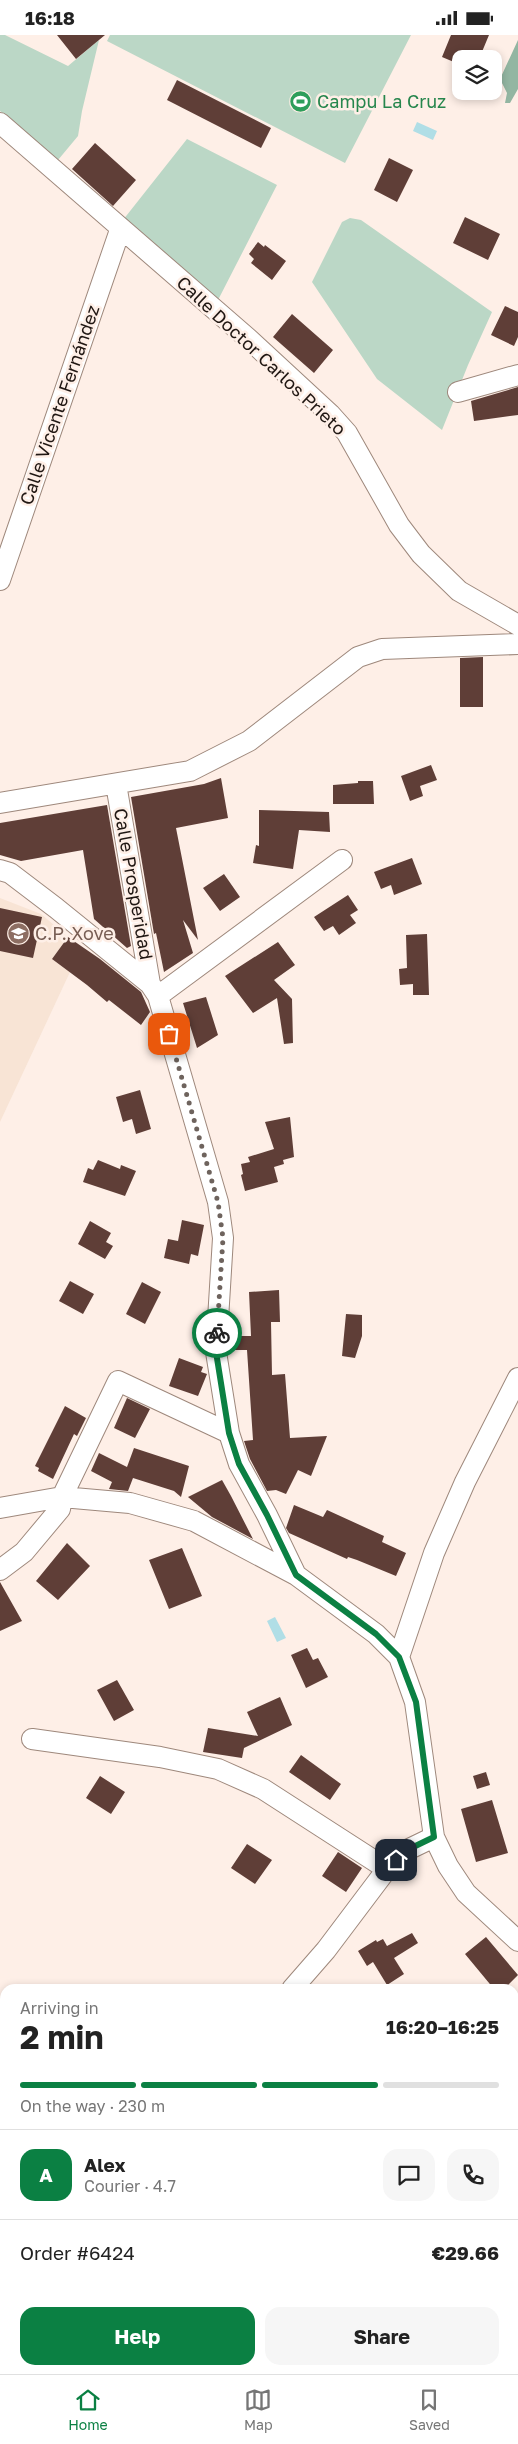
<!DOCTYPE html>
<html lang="en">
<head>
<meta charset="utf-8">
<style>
  body { margin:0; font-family:"Golos Text",sans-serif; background:#f6f6f6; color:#222; height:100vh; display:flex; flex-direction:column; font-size:19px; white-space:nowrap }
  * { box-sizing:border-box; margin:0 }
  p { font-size:16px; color:#767676 }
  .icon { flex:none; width:28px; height:28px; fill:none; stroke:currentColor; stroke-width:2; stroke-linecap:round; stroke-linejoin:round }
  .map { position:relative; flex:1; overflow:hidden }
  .panel { position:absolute; left:0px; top:1949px; width:519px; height:391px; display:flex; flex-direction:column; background:#fff; border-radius:15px 15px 0 0; box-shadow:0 2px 8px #0003 }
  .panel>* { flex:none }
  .buttons { position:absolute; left:452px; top:15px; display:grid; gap:10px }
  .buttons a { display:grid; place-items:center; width:50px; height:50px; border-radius:10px; background:#fff; box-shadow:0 2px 8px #0003; font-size:25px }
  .pin { position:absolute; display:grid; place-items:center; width:42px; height:42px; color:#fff; margin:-21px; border-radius:10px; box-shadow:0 2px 8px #0006 }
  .courier { position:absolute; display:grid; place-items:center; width:50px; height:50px; margin:-25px; border:4px solid #0b8043; border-radius:50%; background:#fff; color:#222; box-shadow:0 1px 6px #0007 }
  .head em { font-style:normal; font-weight:700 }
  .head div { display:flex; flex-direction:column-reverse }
  .head { display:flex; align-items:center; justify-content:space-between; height:85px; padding:0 20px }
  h1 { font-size:32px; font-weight:700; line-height:38px }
  .bar { display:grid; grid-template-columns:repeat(4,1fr); gap:8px 5px; align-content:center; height:60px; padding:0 20px }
  .bar i { height:6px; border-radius:4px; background:#e0e0e0 }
  .bar .selected { background:#0b8043 }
  .bar p { grid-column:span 4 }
  .line { display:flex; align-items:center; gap:12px; padding:0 20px; border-top:1px solid #e0e0e0 }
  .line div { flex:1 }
  .round { display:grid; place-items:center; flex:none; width:52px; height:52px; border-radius:15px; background:#f6f6f6 }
  .primary-button { display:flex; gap:10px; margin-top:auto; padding:10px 20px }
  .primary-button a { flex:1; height:58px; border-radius:15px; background:#0b8043; color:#fff; font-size:20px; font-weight:700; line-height:58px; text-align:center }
  .primary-button a+a { background:#f6f6f6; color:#222 }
  .status { display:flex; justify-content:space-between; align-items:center; height:35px; padding:0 25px; background:#fff; direction:ltr }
  .status svg { height:14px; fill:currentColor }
  .dock { display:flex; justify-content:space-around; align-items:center; height:70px; border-top:1px solid #e0e0e0; background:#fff; font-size:14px; color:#767676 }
  .dock a { display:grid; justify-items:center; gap:2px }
  .dock .selected { color:#0b8043 }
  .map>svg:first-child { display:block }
  .education { fill:#f8e4d5 }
  .green { fill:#bbd7c6 }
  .forest { fill:#93b6a2 }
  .water { fill:#b0dee6 }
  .building { fill:#5f3e37 }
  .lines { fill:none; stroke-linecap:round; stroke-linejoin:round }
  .street-casing { stroke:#9e887c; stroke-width:22 }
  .street { stroke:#fff; stroke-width:20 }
  .done { stroke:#6e635d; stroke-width:5; stroke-dasharray:0 9 }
  .route { stroke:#0b8043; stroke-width:6 }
  .labels { text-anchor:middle; stroke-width:5; stroke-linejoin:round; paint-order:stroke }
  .leisure-label { font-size:18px; fill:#27864d; stroke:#feefe7; text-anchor:start }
  .street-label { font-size:18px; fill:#201713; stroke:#feefe7 }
  .education-label { font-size:18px; fill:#785e54; stroke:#feefe7; text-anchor:start }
</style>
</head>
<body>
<div class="status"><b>16:18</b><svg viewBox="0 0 49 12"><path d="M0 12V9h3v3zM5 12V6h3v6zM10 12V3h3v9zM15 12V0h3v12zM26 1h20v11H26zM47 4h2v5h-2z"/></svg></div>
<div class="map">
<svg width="518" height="2339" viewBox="0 0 518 2339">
  <rect width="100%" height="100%" fill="#feefe7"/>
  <!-- education -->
  <path class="education" d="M0,863L41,879L68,902L52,924L70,937L0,1087Z"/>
  <!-- green -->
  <path class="green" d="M0,0H5L68,31L99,5L82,76L78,101L58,125L0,76Z
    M110,0H411L345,128L107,6Z
    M187,104L277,150L217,267L123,185Z
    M350,183L361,185L492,277L468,330L442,395L377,344L312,247L342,187Z
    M518,2069V2136L514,2131V2077Z"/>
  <!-- forest -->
  <path class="forest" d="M518,5V54L510,68H505L507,58L500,44Z"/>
  <!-- water -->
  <path class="water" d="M417,87L437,96L433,105L413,96Z
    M275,1582L286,1603L277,1607L267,1586Z"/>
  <!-- building -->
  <path class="building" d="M57,0H105L76,24Z
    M451,0H489L479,24H461V30L442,22Z
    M177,45L271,93L261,113L167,65Z
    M95,108L136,145L113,171L72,134Z
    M389,123L413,135L397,167L374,155Z
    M465,182L500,199L488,225L453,208Z
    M258,207L264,212L265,210L286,226L272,245L251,228L254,224L249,219Z
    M505,271L518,277V302L514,311L491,300Z
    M292,279L333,315L314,338L273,302Z
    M518,352V380L474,386L471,366Z
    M483,622V672H460V623Z
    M431,730L437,745L420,751L423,761L410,766L401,741Z
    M221,743L228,783L176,793L198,905L183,885L193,918L164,937L156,898L154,899L131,762L204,749Z
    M358,746H373L374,769H333V750L358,748Z
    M107,770L131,911L127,913L94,884L83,815L21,826L0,820V788Z
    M259,775L329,777L330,797L299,795L293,834L253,828L256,810L259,811Z
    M412,823L422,849L394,860L391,850L381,854L374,837Z
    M224,839L240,862L220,876L203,853Z
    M348,860L358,875L350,880L356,888L339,900L333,891L324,896L314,882Z
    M0,873L42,882L33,923L0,916Z
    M427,899L429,960H413V949L400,950L399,934L407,933L406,900Z
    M68,902L100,924L141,957L150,977L141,990L109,965L107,967L87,950L52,924Z
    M278,907L295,930L274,945L292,964L293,1008L284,1009L277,963L253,978L225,941Z
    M206,962L218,1000L197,1013L183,968Z
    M140,1055L151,1094L136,1099L132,1084L123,1087L116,1062Z
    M290,1082L294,1122L283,1125L284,1129L274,1132L278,1147L245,1156L241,1140L243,1139L241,1129L250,1127L248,1122L274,1114L265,1087Z
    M98,1125L120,1134L121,1130L136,1136L125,1161L83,1147L88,1133L93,1135Z
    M182,1185L204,1190L198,1221L191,1219L189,1229L164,1223L168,1204L178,1206Z
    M90,1186L111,1198L106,1207L113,1211L105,1224L78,1209Z
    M70,1246L94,1259L83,1279L59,1266Z
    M142,1247L161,1257L145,1289L126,1279Z
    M279,1255L280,1287H271L272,1340L285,1339L290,1403L327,1401L311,1441L298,1435L286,1459L276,1455L267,1456L250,1424L244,1406L253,1405L247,1315H228L229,1301H251L249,1257Z
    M346,1279L362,1280V1301L355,1323L342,1321Z
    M179,1323L203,1332L201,1337L207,1339L198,1361L169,1351Z
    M127,1363L150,1374L135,1403L114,1393Z
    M65,1371L86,1383L77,1401L74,1399L53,1444L38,1436L39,1433L35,1431Z
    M134,1413L189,1431L181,1462L174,1456L133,1443L128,1456L109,1454L112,1447L91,1436L99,1418L127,1432Z
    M222,1445L231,1461L253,1504L212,1482L188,1462Z
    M294,1470L323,1482L327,1475L384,1501L382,1507L406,1518L396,1541L357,1525L348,1522L347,1524L289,1498L286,1493Z
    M67,1508L90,1531L58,1565L36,1546Z
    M182,1513L202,1561L169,1574L149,1525Z
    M0,1547L22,1586L0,1596Z
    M307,1613L313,1625L318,1623L328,1642L306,1653L291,1620Z
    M117,1645L134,1675L114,1686L97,1655Z
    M280,1662L292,1690L244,1713L242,1723L203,1717L208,1693L258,1701L247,1677Z
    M301,1720L341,1749L330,1765L289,1737Z
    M486,1737L490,1750L477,1754L473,1741Z
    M100,1741L125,1757L111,1779L86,1763Z
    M492,1765L508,1818L476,1827L461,1774Z
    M247,1809L272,1825L255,1849L231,1833Z
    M338,1817L362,1833L346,1857L322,1841Z
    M412,1898L418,1908L394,1923L404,1939L387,1950L373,1927L367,1931L358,1916L376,1905L377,1907L383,1904L387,1911Z
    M486,1902L518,1940L504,1954H494L465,1919Z"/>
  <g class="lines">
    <defs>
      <path id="street" d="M0,88L251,306L330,379L347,398L399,490L421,519L459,556L518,590
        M458,357L518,340
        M0,545L120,195
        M116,749L150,949
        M0,768L190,736L249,706L358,622L382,614L518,609
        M0,835L10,838L56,873L150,949L158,961L218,1167L223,1203L216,1317L229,1398L239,1429L267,1480L296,1540L376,1599L399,1622L415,1667L434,1802L448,1831L466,1858L518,1906
        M158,961L342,825
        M0,1473L62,1462L130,1468L194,1486L296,1540
        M0,1535L24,1517L60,1474L62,1462L118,1346L229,1398
        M399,1622L434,1518L465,1447L518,1343
        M32,1704L160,1722L218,1734L263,1754L387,1834
        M292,1954L326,1915L387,1834L405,1816L434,1802
        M514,2057L518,2049
        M14,2339L20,2337L92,2339
        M109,2339L119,2335
        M265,2339L266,2335"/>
    </defs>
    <!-- street casing -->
    <use href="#street" class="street-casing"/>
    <!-- street -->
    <use href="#street" class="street"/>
  </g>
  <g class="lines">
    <!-- done -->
    <path class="done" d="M169,999L218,1167L223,1203L217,1298"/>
    <!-- route -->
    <path class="route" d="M217,1298L216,1317L229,1398L239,1429L267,1480L296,1540L376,1599L399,1622L416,1667L434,1802L405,1816L396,1825"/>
  </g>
  <!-- icons -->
  <defs>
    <symbol id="stadium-disc" viewBox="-11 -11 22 22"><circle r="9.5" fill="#2e9e5b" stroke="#feefe7"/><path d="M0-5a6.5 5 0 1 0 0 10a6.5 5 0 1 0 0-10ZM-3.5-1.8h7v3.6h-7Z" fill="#fff"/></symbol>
    <symbol id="school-disc" viewBox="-11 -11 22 22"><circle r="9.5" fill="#8d6e63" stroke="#feefe7"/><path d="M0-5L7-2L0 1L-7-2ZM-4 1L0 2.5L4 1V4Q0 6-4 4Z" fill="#fff"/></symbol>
  </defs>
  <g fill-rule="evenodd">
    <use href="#stadium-disc" x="288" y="54" width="25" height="25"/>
    <use href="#school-disc" x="6" y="886" width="25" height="25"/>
  </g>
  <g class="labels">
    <!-- leisure labels -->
    <g class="leisure-label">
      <text x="317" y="73">Campu La Cruz</text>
    </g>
    <!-- street labels -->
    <g class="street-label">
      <text transform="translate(261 321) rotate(43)" y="6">Calle Doctor Carlos Prieto</text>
      <text transform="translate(60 370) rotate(-71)" y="6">Calle Vicente Fernández</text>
      <text transform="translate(133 849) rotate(80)" y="6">Calle Prosperidad</text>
    </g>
    <!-- education labels -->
    <g class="education-label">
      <text x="35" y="905">C.P. Xove</text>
    </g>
  </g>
</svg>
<div class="buttons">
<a><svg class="icon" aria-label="layers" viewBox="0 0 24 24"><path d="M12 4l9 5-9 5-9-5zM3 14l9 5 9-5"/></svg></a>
</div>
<div class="pin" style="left:169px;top:999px;background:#ea580c"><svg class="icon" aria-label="bag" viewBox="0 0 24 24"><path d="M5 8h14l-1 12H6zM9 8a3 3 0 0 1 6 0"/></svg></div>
<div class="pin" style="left:396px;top:1825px;background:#1f2937"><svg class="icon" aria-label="home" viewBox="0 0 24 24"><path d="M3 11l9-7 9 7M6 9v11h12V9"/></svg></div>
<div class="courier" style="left:217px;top:1298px"><svg class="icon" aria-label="bike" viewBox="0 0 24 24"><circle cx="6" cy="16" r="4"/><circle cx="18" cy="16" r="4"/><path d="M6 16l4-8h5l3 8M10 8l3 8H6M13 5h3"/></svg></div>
<section class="panel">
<div class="head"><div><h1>2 min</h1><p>Arriving in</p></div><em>16:20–16:25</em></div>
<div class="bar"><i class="selected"></i><i class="selected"></i><i class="selected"></i><i></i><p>On the way · 230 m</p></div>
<div class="line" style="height:90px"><b class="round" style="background:#0b8043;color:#fff">A</b><div><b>Alex</b><p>Courier · 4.7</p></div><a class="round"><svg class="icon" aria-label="chat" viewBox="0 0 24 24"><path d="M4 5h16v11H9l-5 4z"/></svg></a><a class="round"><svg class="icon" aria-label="phone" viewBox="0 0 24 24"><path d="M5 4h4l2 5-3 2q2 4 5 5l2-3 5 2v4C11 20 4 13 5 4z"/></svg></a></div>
<div class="line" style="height:65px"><div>Order #6424</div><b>€29.66</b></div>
<div class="primary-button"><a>Help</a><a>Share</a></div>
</section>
</div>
<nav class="dock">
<a class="selected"><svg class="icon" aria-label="home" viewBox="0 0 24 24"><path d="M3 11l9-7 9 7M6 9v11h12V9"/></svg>Home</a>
<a><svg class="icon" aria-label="map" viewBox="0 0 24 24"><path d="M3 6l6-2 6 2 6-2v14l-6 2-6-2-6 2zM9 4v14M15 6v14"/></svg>Map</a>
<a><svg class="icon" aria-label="saved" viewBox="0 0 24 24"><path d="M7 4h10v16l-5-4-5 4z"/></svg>Saved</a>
</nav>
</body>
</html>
